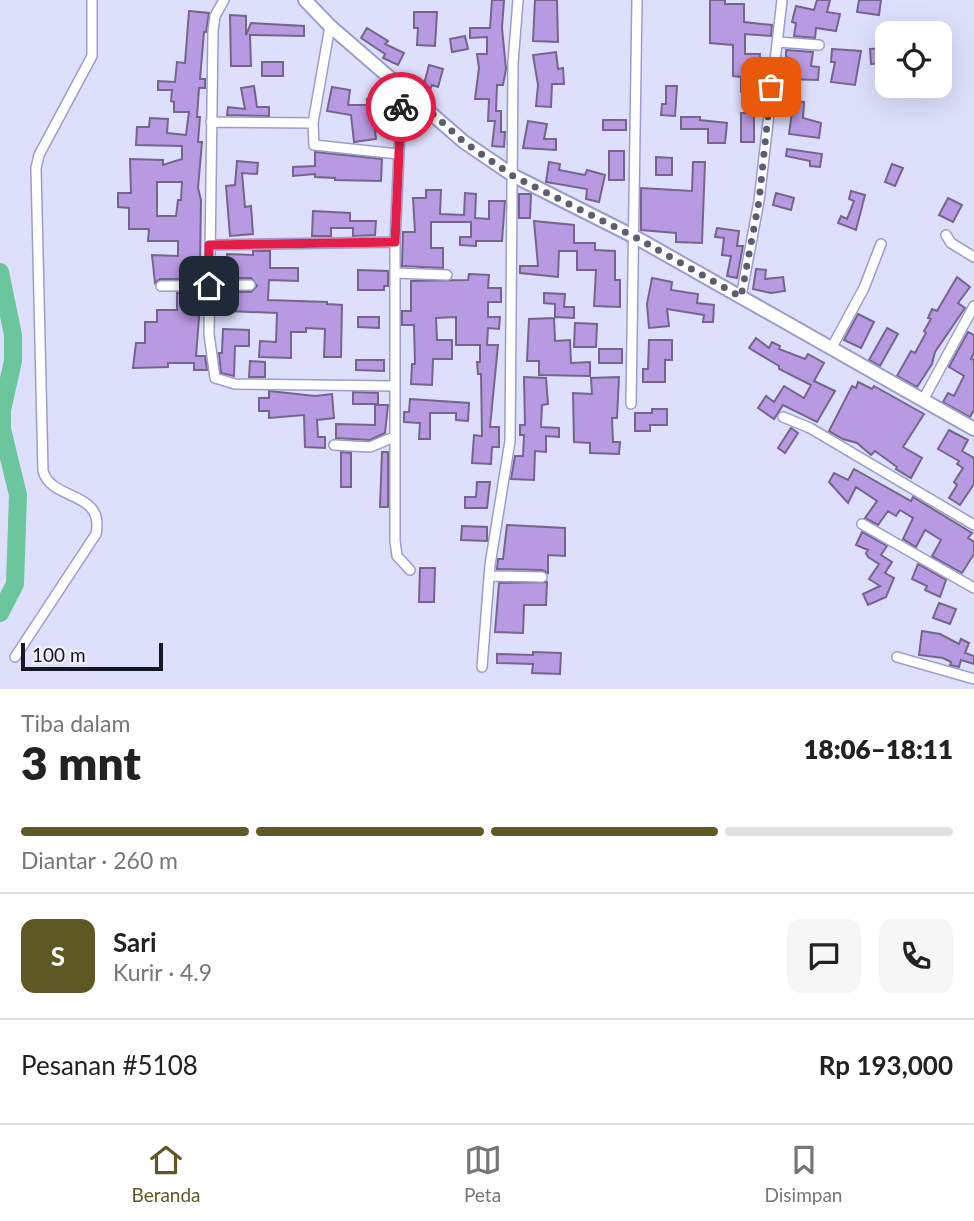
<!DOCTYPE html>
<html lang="id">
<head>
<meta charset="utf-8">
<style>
  body { margin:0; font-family:Lato,sans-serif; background:#f6f6f6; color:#222; height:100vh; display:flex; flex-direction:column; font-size:26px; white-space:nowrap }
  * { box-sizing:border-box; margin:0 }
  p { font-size:23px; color:#767676 }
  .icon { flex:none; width:38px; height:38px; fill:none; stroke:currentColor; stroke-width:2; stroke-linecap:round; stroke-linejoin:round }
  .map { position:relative; height:689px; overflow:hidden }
  .sheet { display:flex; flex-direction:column; background:#fff; flex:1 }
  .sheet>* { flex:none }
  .buttons { position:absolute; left:875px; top:21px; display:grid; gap:14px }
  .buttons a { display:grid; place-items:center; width:77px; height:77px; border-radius:14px; background:#fff; box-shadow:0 7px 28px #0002; font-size:35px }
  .scale { position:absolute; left:21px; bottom:18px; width:142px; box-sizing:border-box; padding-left:7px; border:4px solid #171728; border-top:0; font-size:19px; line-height:24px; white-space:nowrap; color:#171728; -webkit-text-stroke:5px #edeef7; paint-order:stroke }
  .pin { position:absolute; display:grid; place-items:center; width:60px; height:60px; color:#fff; margin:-30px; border-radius:14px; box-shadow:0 4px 10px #0006 }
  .courier { position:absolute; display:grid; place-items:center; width:70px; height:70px; margin:-35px; border:5px solid #e11d48; border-radius:50%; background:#fff; color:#222; box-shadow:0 2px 9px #0007 }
  .summary em { font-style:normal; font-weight:800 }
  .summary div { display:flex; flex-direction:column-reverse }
  .summary { display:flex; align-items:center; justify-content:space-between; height:119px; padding:0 21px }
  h1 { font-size:46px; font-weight:800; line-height:52px }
  .bar { display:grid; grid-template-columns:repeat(4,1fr); gap:10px 7px; align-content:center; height:84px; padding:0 21px }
  .bar i { height:9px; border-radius:5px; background:#e0e0e0 }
  .bar .active { background:#5e5824 }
  .bar p { grid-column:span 4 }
  .line { display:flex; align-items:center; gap:18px; padding:0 21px; border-top:2px solid #e0e0e0 }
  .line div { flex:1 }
  .round { display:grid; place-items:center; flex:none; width:74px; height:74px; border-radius:14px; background:#f6f6f6 }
  .tabs { display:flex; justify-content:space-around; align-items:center; height:98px; border-top:2px solid #e0e0e0; background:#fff; font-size:19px; color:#767676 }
  .tabs a { display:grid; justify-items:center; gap:4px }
  .tabs .active { color:#5e5824 }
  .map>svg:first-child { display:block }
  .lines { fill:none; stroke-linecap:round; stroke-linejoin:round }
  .river { stroke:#6bc69d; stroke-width:18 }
  .building { fill:#b89ae2; stroke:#75658d; stroke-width:2; fill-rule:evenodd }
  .minor-casing { stroke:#9c9eca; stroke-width:12 }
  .major-casing { stroke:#9c9eca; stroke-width:16 }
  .minor { stroke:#fff; stroke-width:9 }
  .major { stroke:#fff; stroke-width:12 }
  .done { stroke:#5c5d72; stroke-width:7; stroke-dasharray:0 12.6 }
  .route { stroke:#e11d48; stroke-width:9 }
</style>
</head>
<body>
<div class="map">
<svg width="974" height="689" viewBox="0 0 974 689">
  <rect width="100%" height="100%" fill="#dddffb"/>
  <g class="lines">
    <!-- river -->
    <path class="river" d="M0,272L13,335V361L2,410V429L18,495L15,584L0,613"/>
  </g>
  <!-- building -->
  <path class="building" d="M492,0H504L502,28L506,69L503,85H497L496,111H501V132H505L504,147L492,146L495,121H488L489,99H475L479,68L477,54H487V37L470,38V28H490Z
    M535,0H557L558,42L533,41Z
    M710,0H725V4H744V22L772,25L771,36L745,34V54H760L757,95L741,92V77L733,76V45L710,43Z
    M817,0H830L827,12L840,14L836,31L816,28L815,38L794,36L796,23L792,22L796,6L814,10Z
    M859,0H881L879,15L857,12Z
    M189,11L209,13L206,32H204L200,79H205V88H199L197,117H200L198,142H202L198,188L201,200L200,265H181V279H160L155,283L152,255L178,256V241H148L149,229H129V208L118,207V193H131L130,159L163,160V165L182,159V146L136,145L137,127H149L150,118L168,119L167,133L186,135L189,112H174V102L171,101L172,90H158V81L175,82L177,62L185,63ZM157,182H182L181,200H178L176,216H157Z
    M414,12H437L435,46L417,45L418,28H414Z
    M230,15L246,16V35L251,23L304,26V36L250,35L251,66H231Z
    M367,28L388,41L385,44L404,53L398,65L383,58L385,54L361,38Z
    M465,36L468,49L452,52L450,39Z
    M887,48V63L871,64L870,49Z
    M832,49L861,51L855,85L831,82L835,62H831Z
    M786,50L813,52L811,66L819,67L818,80L788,79L789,58L786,57Z
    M556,52L558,69L563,68L564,84H552L551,107L536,106L538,85L533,55Z
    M262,62H283V76H262Z
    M429,65L443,69L438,87L432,85L430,90L423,88Z
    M254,86L257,107H269V116L227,115L228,107L245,109L241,88Z
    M666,86H677L675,116L661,115L662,104H666Z
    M332,87L350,90L348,105H367V99L394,100L393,130H375L376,139L354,142L351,115L327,111Z
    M778,100L804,102L803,118L821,123L819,138L789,134L792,112H778Z
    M741,113H754V142H741Z
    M681,117H700V120L727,123L725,143H708V129H681Z
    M603,120H626V130H603Z
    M528,121L547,124L544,139H556V150L523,148Z
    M787,149L822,154L820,167L810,166V161L786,156Z
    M609,151H624V180H609Z
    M315,152L382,159L381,181L335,180V178L315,177V174L293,176V167L315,166Z
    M656,157L672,158V175H656Z
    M237,161L258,163L257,174L242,173L245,207L251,206L253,234L230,236L226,186L235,185Z
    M549,162L560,164L559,170L585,175L587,170L605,175L599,202L586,199L587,189L546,182Z
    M693,162H705L702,243L676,242V233L641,230V188L692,191Z
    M892,164L903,168L895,186L885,182Z
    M426,190H441L440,214L464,215L465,193L476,194L475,218L489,219V201H505L502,241H476V246L460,245V237H471V222H431V248H443V268L402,266L403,232H415L413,198H426Z
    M851,191L865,195L856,230L838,223L841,216L847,219L854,201L849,199Z
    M776,193L794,198L791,210L773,205Z
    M519,194H531L530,218H519Z
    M948,198L962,205L953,222L939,215Z
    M313,211L350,213V221H376L375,235L353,236V228H331V236H312Z
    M534,221L574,225V243H595V250L615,251V280H620V307L594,306L596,270H577V251H559L558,277L520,273V266H538Z
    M717,228L739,231L737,246H743L737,278L727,276L731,256L722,255L724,238L715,237Z
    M253,251H270V268H298V281L269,280L268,300L327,302V304L342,305L341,357H324L325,329L306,328V332H291V358L259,357L260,341L276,342L277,313L226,311V292H251L257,286L251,278H229L227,254L253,255Z
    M756,269L766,270L765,279L783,277L785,291L771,293L753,289Z
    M358,270L388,271V286H384V290H358Z
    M469,274L489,275L488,288H501V302H488V317H500L499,329L488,328L487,345H498L490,427H499V447H492L491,464L472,463L474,435L482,436L481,374H478L477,362H480V345H456V317L436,318L437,340H452V359H433L432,385L411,384L412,364H415L414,325H402V311H411V281L468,280Z
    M957,277L970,287L958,303L965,308L935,352L932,364L917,387L897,376L911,351L915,353L926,333L924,331L931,319L928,318L932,309L937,311Z
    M652,278L672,282L671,290L698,294L697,303L714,305L713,322H703L704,315L667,309L669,326L649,328L647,304Z
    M177,293H201L196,356H205L207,370H194V363H168V367L133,368L136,343H145V322H157V310H177Z
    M544,293L565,294L564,307H574V318L555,317V304L544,303Z
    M858,314L874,322L861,348L844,340Z
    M358,317H379V328L358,327Z
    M554,318L555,341L570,340L571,363L590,362V376L539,375V361H527L529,319Z
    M575,323L597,324L596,347H574Z
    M887,328L898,334L880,366L869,360Z
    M223,329L249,330V346H235L234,376L221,373L219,353H222Z
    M968,332L974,335V353L971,359L974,360V410L970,417L943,402L948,393L954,396L964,376L949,367Z
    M756,338L769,348L772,342L780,346L779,349L805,359L808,354L824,363L814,381L835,391L817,422L783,405L774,419L758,408L766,396L774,402L784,386L804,398L811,385L779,369V366L749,348Z
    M649,340H672V360H665V382H643V369H648Z
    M599,349H622V363H599Z
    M356,360H384V371L356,370Z
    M250,361L265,362V377H249Z
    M524,377L546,378L548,404L542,405L541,427L559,428V437L546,436V452L535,451L534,480L511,479L515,456H523L524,435H520V425H525Z
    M619,377L617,418H612L613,442H620L619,454L590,453V443L574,442L573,393L592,394L591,378Z
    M858,382L872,389L874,386L924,414L903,447L922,458L911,478L896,469L897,467L875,451L871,455L857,443L843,439L829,431L852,386L856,388Z
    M269,391L315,396L332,394L334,418L317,420L318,437H325V448L305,447L304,415L269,418V411H259V398H269Z
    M353,392L378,393V404H353Z
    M410,399L469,403L468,421L456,420V413H430V439H419L420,423L404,422V412H409Z
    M375,405H388L385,433L370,440L336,438V424L375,425Z
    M652,409H667V425H650V431H635V413H652Z
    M791,428L798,433L785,453L778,448Z
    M949,430L968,440L962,451L974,458V484L960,505L949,498L957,485L954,482L963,468L957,464L959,461L938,449Z
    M341,452L351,453V487H341Z
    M382,452H388V507H380Z
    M854,469L911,501L913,497L972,533L968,538L974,542V554L962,573L932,556L941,540L925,530L916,547L903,539L913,518L900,510L896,516L888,511L878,525L865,518L877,501L856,487L848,503L829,482L834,473L848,480Z
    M477,482H490L487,508H465V497H476Z
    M507,525L565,528V556L548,555V573L542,570L497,569L498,559H503Z
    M462,526L487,527V541L461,540Z
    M862,532L887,546L881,555L892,562L885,573L894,578L886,597L868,605L863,594L880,586L869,579L879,564L868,557L866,553L868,550L856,545Z
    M918,564L946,580L940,597L925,590L927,586L912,579Z
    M420,568H435L434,602H419Z
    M547,582L546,605H524L523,633L495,632L499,583Z
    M939,603L956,609L950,624L933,618Z
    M922,631L940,634L959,644L961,639L969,643L965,653L974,656V664L961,660L959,667L950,665L951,662L943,658L919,655Z
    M533,652L561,653L560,674L532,673L533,664L497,663V654L533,655Z"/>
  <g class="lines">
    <defs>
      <path id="minor" d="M224,0L215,16L213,31L209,334L215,378L235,384L393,386
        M330,26L313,123L314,145L398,154
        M777,42L819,45
        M402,86L395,242V541L397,556L410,570
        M211,122L313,123
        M946,235L951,243L974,257
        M210,245L395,242
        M395,273L447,275
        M161,286L250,285
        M741,297L759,201L782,0
        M832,347L864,288L881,244
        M923,400L974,306
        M631,404L637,0
        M783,417L810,428L974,525
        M334,445L370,447L394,437
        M862,524L974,588
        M489,576L542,577
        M15,657L96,534C105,490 52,502 43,471L36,168L39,155L92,56V0
        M897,657L974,679
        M482,667L490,565L510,441L513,63L518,0"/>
      <path id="major" d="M305,0L330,26L464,142L514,176L635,237L974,429"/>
    </defs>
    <!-- minor casing -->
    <use href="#minor" class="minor-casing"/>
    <!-- major casing -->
    <use href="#major" class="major-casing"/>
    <!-- minor -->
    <use href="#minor" class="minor"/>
    <!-- major -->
    <use href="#major" class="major"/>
  </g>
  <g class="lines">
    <!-- done -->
    <path class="done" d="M401,107L402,86L464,142L513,176L635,237L741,297L759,201L771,87"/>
    <!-- route -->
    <path class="route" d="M209,286V245L395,242L401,107"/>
  </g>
</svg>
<div class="buttons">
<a><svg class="icon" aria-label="locate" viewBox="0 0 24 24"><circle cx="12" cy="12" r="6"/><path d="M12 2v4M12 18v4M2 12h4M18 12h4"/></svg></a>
</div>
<div class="scale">100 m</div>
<div class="pin" style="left:771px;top:87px;background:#ea580c"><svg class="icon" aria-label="bag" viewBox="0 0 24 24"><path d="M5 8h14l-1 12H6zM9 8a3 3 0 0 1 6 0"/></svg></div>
<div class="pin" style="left:209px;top:286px;background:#1f2937"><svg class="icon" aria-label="home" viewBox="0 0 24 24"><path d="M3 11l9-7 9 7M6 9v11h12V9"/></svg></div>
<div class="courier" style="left:401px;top:107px"><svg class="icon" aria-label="bike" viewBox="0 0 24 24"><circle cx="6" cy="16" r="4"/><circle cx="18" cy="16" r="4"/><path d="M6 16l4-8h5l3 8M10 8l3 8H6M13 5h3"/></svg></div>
</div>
<section class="sheet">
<div class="summary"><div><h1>3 mnt</h1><p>Tiba dalam</p></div><em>18:06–18:11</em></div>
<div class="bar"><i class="active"></i><i class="active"></i><i class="active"></i><i></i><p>Diantar · 260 m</p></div>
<div class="line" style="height:126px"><b class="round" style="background:#5e5824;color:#fff">S</b><div><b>Sari</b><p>Kurir · 4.9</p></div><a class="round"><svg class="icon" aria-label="chat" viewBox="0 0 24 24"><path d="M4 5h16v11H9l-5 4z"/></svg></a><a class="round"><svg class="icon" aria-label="phone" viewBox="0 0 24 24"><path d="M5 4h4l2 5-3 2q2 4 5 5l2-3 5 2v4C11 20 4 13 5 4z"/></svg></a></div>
<div class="line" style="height:91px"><div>Pesanan #5108</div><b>Rp 193,000</b></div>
</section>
<nav class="tabs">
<a class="active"><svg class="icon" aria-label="home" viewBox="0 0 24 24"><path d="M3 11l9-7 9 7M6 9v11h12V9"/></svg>Beranda</a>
<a><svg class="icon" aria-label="map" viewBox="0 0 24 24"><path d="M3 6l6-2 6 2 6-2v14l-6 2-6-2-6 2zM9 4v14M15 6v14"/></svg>Peta</a>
<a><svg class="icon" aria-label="saved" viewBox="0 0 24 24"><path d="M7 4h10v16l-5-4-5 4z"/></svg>Disimpan</a>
</nav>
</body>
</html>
